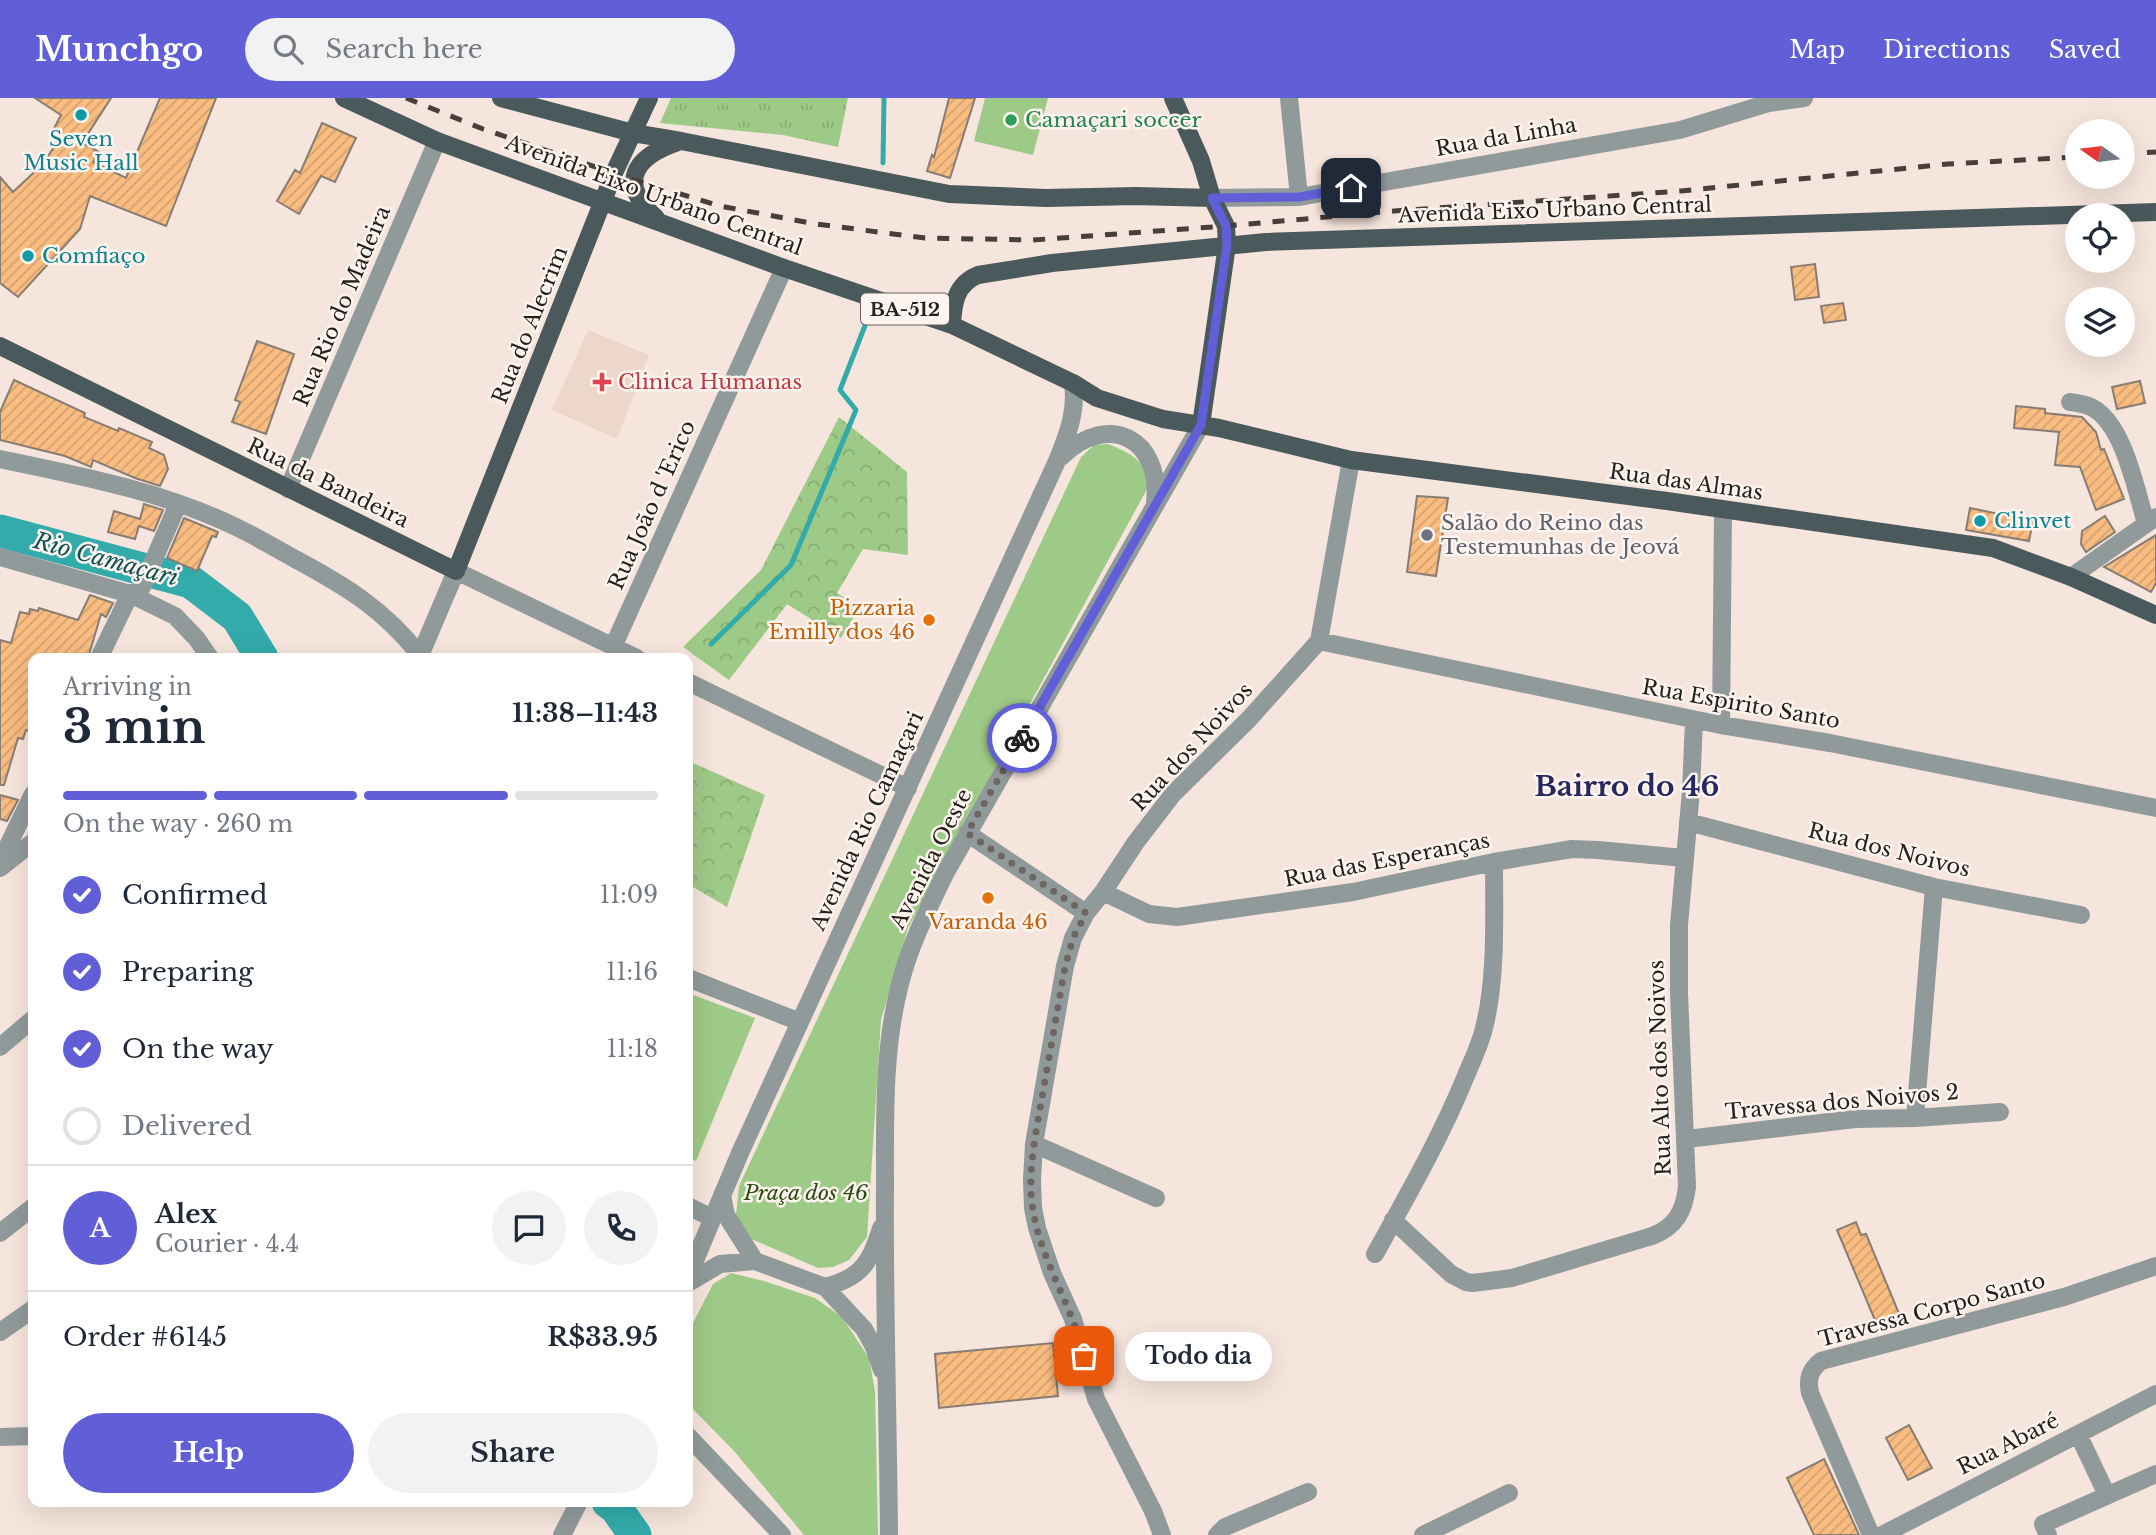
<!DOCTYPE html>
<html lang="en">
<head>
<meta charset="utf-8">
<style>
  body { margin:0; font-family:"Libre Baskerville",serif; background:#f2f2f3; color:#1f2937; height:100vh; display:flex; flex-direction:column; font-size:26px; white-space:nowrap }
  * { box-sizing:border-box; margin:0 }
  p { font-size:23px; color:#747a83 }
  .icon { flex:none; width:38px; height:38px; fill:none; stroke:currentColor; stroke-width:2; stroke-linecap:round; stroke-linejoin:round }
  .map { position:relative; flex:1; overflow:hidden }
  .panel { position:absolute; left:28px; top:555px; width:665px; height:854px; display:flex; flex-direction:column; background:#fff; border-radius:14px; box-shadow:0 7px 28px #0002 }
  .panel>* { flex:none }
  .needle { width:46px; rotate:284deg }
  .tools { position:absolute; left:2065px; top:21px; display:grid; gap:14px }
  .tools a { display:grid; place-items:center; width:70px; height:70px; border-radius:50%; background:#fff; box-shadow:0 7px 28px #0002; font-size:35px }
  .pin { position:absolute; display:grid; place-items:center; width:60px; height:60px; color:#fff; margin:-30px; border-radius:14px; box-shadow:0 4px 10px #0006 }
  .courier { position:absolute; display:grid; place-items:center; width:70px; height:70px; margin:-35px; border:5px solid #605fd7; border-radius:50%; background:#fff; color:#222; box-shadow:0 2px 9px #0007 }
  .bubble { position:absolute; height:49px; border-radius:24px; background:#fff; box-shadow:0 7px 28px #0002; font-size:23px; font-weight:700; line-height:49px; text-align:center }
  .summary em { font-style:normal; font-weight:700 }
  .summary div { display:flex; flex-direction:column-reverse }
  .summary { display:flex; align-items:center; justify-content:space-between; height:119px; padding:0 35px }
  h1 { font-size:46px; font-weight:700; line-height:52px }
  .bar { display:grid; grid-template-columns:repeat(4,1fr); gap:10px 7px; align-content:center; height:84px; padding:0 35px }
  .bar i { height:9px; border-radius:5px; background:#e0e1e3 }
  .bar .current { background:#605fd7 }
  .bar p { grid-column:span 4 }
  .line { display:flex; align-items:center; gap:18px; padding:0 35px; border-top:2px solid #e0e1e3 }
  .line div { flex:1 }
  .round { display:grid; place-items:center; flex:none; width:74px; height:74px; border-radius:37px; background:#f2f2f3 }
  ol { padding:0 35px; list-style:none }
  li { display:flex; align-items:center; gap:21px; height:77px }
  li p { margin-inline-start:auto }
  li .icon { padding:7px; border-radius:50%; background:#605fd7; color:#fff; stroke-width:4 }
  li:last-child { color:#747a83 }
  li i { width:38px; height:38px; border:4px solid #e0e1e3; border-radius:50% }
  .primary-button { display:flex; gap:14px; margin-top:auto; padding:14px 35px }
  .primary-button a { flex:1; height:80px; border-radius:42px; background:#605fd7; color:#fff; font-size:28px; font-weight:700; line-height:80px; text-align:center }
  .primary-button a+a { background:#f2f2f3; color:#1f2937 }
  header { display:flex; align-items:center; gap:42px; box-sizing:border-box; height:98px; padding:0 35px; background:#605fd7; color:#fff }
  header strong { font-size:33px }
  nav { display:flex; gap:38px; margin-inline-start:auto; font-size:24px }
  .search { width:490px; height:63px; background:#f2f2f3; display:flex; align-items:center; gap:18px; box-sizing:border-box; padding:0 24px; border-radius:38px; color:#747a83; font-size:26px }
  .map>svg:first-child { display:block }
  .medical { fill:#edd6ca }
  .grass { fill:url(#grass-tufts) }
  .forest { fill:url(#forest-crowns) }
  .green { fill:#9eca87 }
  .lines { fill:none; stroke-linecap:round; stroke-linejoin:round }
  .stream { stroke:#33abab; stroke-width:5 }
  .river { stroke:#33abab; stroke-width:33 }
  .building { fill:url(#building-hatch); stroke:#887d72; stroke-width:2 }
  .minor { stroke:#919a9b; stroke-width:18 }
  .major { stroke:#4a595b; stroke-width:18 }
  .rail { stroke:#463f3b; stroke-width:5; stroke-dasharray:12 12; stroke-linecap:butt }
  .done { stroke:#6f6560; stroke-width:7; stroke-dasharray:0 12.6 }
  .route { stroke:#605fd7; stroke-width:9 }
  .culture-dot { fill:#0f9aa8; stroke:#fef4ef; stroke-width:2.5 }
  .leisure-dot { fill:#2e9e5b; stroke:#fef4ef; stroke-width:2.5 }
  .health-dot { fill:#e0444e; stroke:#fef4ef; stroke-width:2.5 }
  .worship-dot { fill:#6b7280; stroke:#fef4ef; stroke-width:2.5 }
  .food-dot { fill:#e8710a; stroke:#fef4ef; stroke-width:2.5 }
  .labels { text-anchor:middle; stroke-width:5; stroke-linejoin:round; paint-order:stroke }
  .shield { fill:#fef4ef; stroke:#67605c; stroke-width:2 }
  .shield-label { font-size:19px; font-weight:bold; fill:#26201d }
  .leisure-label { font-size:21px; fill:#27864d; stroke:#fef4ef; text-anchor:start }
  .street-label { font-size:21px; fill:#26201d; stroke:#fef4ef }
  .culture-label { font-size:21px; fill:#0d838f; stroke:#fef4ef; text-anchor:start }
  .health-label { font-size:21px; fill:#be3a42; stroke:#fef4ef; text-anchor:start }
  .worship-label { font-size:21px; fill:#5b616d; stroke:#fef4ef; text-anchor:start }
  .food-label { font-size:21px; fill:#c56008; stroke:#fef4ef; text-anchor:end }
  .park-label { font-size:21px; font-style:italic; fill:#2a4d12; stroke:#fef4ef }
  .water-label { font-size:23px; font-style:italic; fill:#0e5252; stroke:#fef4ef }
  .district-label { font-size:28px; font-weight:bold; fill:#282861; stroke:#fef4ef }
</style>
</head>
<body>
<header>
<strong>Munchgo</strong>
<div class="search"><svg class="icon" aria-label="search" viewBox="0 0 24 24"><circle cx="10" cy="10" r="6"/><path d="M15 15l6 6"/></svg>Search here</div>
<nav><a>Map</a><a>Directions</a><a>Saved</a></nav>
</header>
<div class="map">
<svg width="2156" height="1437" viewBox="0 0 2156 1437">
  <defs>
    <pattern id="grass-tufts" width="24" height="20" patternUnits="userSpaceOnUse" patternTransform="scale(1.75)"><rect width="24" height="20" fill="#9eca87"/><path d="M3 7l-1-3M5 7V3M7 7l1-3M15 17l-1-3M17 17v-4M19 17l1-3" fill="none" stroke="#88ad74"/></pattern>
    <pattern id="forest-crowns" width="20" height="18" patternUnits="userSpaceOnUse" patternTransform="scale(1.75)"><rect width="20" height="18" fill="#9eca87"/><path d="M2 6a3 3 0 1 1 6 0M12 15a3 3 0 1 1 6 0" fill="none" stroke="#88ad74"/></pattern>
    <pattern id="building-hatch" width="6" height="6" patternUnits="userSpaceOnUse" patternTransform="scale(1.75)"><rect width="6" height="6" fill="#f9bc81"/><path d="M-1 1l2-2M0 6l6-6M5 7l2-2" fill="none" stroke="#d5a16f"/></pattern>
  </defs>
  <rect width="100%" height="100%" fill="#f6e5dc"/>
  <!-- medical -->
  <path class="medical" d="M588,232L649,257L617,341L552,312Z"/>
  <!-- grass -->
  <path class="grass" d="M671,0H848L838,49L783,37L660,25Z"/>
  <!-- forest -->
  <path class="forest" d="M839,319L907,374L908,457L863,451L837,495L860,509L841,540L787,506L729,582L683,549L761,472Z
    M693,665L765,697L727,809L688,786V671Z"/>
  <!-- green -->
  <path class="green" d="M985,0H1048L1033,57L974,43Z
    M1108,346C1121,351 1140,359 1146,374C1147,378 1147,386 1147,391L908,830L881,922L867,1139L849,1162L833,1169L818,1170L747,1139L736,1117L739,1088L1081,359L1094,347Z
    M688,895L755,920L696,1063L688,1060Z
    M731,1175L764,1183L815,1200L842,1219L869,1260L875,1293L878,1437H804L734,1353L688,1306V1235L713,1186Z"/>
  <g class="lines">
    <!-- stream -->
    <path class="stream" d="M883,65L884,0
      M711,546L791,467L856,312L840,292L866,225"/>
    <!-- river -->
    <path class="river" d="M0,433L191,484L237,519L262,560
      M608,1404L616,1410L635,1437"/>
  </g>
  <!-- building -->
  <path class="building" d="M35,0H111L82,45L99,54L93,64L126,80L160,0H216L166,128L90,98L80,131L18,199L0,185V79L13,94L44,65L58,42L50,38L61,17Z
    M949,0H975L950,80L927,73L932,57L934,59Z
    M322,25L356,40L335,84L321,78L299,116L277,103L295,72L300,75Z
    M1815,166L1819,199L1795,202L1791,169Z
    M1843,205L1846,222L1824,225L1821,208Z
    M257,243L294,256L266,336L232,324L240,304L235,302Z
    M14,282L85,315L84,319L118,333L119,330L152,344L149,350L164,357L168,371L160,388L135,380L93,362L91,369L65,358L0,342V314Z
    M2140,283L2145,305L2117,311L2112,289Z
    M2016,308L2045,311V315L2082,319L2096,334L2101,352L2104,351L2124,401L2096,412L2080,369L2055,367L2059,334L2014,330Z
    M1417,398L1448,400L1436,478L1407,474Z
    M144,406L163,412L154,433L139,428L135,441L108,434L114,413L140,421Z
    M1970,410L2033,423L2029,443L1966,432Z
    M2105,418L2115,434L2086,454L2081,446L2082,433Z
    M184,420L218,434L216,439L212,438L197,473L167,460Z
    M2156,437V485L2151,494L2104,469Z
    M90,497L113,505L106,519L101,516L88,560H33V634L26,632L23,641L18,640L4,687H0V542L11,545L20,514L29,516L30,511L38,513L39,510L78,522Z
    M0,697L18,702L7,723L0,721Z
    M1856,1124L1861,1137L1866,1136L1900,1218L1877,1227L1837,1132Z
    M1053,1245L1058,1298L939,1310L935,1256Z
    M1909,1327L1932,1370L1908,1382L1886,1340Z
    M1824,1361L1850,1417L1859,1437H1814L1787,1380Z"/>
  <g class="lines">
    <!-- minor -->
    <path class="minor" d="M1289,0L1299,99
      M1212,100L1299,99L1680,32L1769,5L1804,0
      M2070,304C2077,305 2085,306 2091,309C2124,325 2136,393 2146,425
      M1061,359C1108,313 1162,340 1155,405
      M0,361C80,378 162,393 236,429C257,439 277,451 297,462C347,489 383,511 419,556
      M288,391L437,43
      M0,459L130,496L175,518L197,541L210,560
      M2071,479L2156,419
      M1319,543L1721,627L1830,645L2156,710
      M613,549L784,170
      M99,560L130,496L137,494L142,489L178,406
      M419,560L456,473L637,560
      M688,584L908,690
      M1721,627L1723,413
      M1688,724L1934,789L2081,817
      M967,735L1086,815
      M0,764L33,696
      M0,770L33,744
      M1103,794L1149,816L1177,819L1353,794L1494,764L1572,751L1598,752L1684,760
      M688,880L800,924
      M0,949L33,921
      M1915,1020L1934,789
      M1687,1041L1855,1021L1915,1020L2000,1014
      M1034,1046L1156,1100
      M722,1097L726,1117L755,1163
      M688,1108L712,1120
      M1393,1122L1451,1176L1466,1184L1473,1185L1512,1180L1652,1138C1676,1129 1684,1113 1687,1089L1679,895V827L1691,693L1694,622
      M0,1135L33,1109
      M1375,1156C1407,1098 1440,1041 1465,980C1472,963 1480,947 1484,930C1497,880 1494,815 1494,764
      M688,1179L740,1055L1057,363C1068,336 1077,313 1073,285
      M688,1185L720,1166L755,1163L825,1189L864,1231L874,1249L882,1272
      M825,1189C861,1180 871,1164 881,1130
      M0,1234L33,1211
      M2078,1336L2107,1397
      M688,1338L782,1437
      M0,1339L33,1338
      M562,1437L579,1404
      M889,1437C888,1320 884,1203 885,1087C885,1020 883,951 900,886C910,846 928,811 946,774L1201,327
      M1162,1437L1153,1413L1096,1301L1073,1221L1052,1175L1037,1130L1033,1110L1032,1081L1034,1046L1045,983L1065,868L1073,840L1086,815L1103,794L1136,744L1173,696L1249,621L1319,543L1351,362
      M1217,1437L1225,1429L1308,1394
      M1423,1437L1509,1395
      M1871,1437L1810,1295C1807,1280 1810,1272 1821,1263L2064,1199L2156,1168
      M1882,1437L2156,1296
      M2048,1437L2043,1426L2156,1376"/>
    <!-- major -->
    <path class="major" d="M344,0L437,43L784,170L952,227L1073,285L1097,300L1163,321L1219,330L1351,362L1667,403L1993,450L2071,479L2156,517
      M501,0L633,35L681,43L949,96L1045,100L1136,98L1212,100
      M1173,0L1201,63L1212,100L1226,128L1227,147L1201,327
      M656,120C617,85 634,59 678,44
      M952,227C953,205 956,186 978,177L1052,165L1266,144L2156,114
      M0,248L456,473L614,75L649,0"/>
    <!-- rail -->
    <path class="rail" d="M406,0L483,31L634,82L720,108L816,126L925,140L1033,142L1226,128L1394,113L1681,93L1948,66L2077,59
      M2123,56L2156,54"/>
  </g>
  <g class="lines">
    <!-- done -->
    <path class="done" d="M1022,640L967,735L1086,815L1073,840L1065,869C1057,914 1049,960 1041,1005C1035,1040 1027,1077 1033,1112C1041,1163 1072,1207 1084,1258"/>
    <!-- route -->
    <path class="route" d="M1022,640L1201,327L1227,146L1226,128L1212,100L1299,99L1351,90"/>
  </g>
  <!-- markers -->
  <g class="culture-dot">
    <circle cx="81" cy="17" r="7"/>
    <circle cx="28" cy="158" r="7"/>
    <circle cx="1980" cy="423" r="7"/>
  </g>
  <circle class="leisure-dot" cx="1011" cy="22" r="7"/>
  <path class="health-dot" d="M598.5 273.5h7v7h7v7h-7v7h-7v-7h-7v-7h7z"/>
  <circle class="worship-dot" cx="1427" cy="437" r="7"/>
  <g class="food-dot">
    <circle cx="929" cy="522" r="7"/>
    <circle cx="988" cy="800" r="7"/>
  </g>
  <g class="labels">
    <!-- shield labels -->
    <rect class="shield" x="861" y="195.5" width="88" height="31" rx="5"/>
    <g class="shield-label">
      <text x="905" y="218">BA-512</text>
    </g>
    <!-- leisure labels -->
    <g class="leisure-label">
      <text x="1025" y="29">Camaçari soccer</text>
    </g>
    <!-- street labels -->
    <g class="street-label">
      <text transform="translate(1506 39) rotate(-10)" y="7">Rua da Linha</text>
      <text transform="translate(654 97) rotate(20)" y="7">Avenida Eixo Urbano Central</text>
      <text transform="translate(1555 112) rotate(-2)" y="7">Avenida Eixo Urbano Central</text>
      <text transform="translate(342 208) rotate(-67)" y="7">Rua Rio do Madeira</text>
      <text transform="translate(530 227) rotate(-68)" y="7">Rua do Alecrim</text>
      <text transform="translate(1686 384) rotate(8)" y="7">Rua das Almas</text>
      <text transform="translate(328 385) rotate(26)" y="7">Rua da Bandeira</text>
      <text transform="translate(652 407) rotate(-66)" y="7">Rua João d 'Erico</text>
      <text transform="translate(1741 606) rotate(10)" y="7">Rua Espirito Santo</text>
      <text transform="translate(1192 649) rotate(-47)" y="7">Rua dos Noivos</text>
      <text transform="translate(867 723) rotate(-65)" y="7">Avenida Rio Camaçari</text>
      <text transform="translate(1889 752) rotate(14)" y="7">Rua dos Noivos</text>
      <text transform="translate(931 761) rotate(-63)" y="7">Avenida Oeste</text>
      <text transform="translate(1387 762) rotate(-11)" y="7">Rua das Esperanças</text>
      <text transform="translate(1660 970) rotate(-92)" y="7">Rua Alto dos Noivos</text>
      <text transform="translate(1842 1004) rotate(-5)" y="7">Travessa dos Noivos 2</text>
      <text transform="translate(1932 1212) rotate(-15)" y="7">Travessa Corpo Santo</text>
      <text transform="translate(2008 1346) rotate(-27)" y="7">Rua Abaré</text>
    </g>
    <!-- culture labels -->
    <g class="culture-label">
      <text x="81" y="48" text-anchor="middle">Seven<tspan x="81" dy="24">Music Hall</tspan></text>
      <text x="42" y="165">Comfiaço</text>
      <text x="1994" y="430">Clinvet</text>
    </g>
    <!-- health labels -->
    <g class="health-label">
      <text x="618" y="291">Clinica Humanas</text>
    </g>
    <!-- worship labels -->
    <g class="worship-label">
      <text x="1441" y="432">Salão do Reino das<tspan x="1441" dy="24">Testemunhas de Jeová</tspan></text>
    </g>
    <!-- food labels -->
    <g class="food-label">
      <text x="915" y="517">Pizzaria<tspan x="915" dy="24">Emilly dos 46</tspan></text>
      <text x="988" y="831" text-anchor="middle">Varanda 46</text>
    </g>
    <!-- park labels -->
    <g class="park-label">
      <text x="806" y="1102">Praça dos 46</text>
    </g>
    <!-- water labels -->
    <g class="water-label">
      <text transform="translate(106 461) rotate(15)" y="8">Rio Camaçari</text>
    </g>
    <!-- district labels -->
    <g class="district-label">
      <text x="1627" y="698">Bairro do 46</text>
    </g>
  </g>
</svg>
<div class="tools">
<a><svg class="needle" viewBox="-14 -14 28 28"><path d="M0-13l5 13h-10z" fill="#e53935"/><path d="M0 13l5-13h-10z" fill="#747a83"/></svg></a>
<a><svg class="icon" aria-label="locate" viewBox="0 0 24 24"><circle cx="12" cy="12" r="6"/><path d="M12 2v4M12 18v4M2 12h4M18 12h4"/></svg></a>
<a><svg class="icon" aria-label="layers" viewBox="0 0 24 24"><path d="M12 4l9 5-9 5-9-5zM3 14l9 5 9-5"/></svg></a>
</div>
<div class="pin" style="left:1084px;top:1258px;background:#ea580c"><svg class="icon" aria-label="bag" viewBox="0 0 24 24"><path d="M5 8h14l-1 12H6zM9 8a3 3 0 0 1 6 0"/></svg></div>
<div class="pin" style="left:1351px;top:90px;background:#1f2937"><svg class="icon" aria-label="home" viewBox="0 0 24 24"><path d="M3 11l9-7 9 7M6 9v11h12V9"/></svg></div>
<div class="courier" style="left:1022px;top:640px"><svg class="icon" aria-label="bike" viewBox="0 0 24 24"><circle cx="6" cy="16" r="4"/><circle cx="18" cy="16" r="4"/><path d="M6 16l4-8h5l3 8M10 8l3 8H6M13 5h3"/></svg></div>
<div class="bubble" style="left:1125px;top:1234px;width:147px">Todo dia</div>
<section class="panel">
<div class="summary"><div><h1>3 min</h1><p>Arriving in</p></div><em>11:38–11:43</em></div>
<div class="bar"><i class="current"></i><i class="current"></i><i class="current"></i><i></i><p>On the way · 260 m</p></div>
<ol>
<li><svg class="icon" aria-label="check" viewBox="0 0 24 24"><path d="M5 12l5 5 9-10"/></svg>Confirmed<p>11:09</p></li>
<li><svg class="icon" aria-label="check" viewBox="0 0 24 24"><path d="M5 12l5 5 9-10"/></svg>Preparing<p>11:16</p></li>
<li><svg class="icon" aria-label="check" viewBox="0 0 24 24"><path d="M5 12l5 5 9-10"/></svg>On the way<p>11:18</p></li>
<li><i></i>Delivered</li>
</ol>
<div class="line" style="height:126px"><b class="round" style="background:#605fd7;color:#fff">A</b><div><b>Alex</b><p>Courier · 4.4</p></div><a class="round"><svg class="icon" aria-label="chat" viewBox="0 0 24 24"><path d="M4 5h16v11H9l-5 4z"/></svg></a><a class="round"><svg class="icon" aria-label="phone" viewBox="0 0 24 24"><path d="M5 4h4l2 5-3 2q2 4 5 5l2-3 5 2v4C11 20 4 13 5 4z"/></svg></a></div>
<div class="line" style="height:91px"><div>Order #6145</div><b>R$33.95</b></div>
<div class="primary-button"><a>Help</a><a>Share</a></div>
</section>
</div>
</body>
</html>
